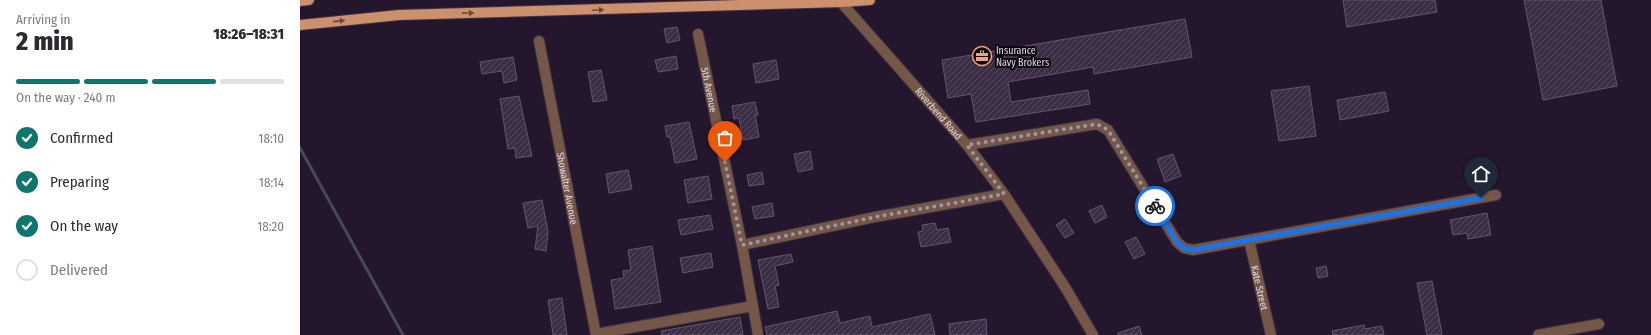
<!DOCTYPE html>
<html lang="en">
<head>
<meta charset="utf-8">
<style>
  body { margin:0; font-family:"Fira Sans Condensed",sans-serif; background:#f7f7f7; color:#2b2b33; height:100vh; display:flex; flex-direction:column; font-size:15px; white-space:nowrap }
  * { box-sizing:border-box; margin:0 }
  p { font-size:13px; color:#7c7c81 }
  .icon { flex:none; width:22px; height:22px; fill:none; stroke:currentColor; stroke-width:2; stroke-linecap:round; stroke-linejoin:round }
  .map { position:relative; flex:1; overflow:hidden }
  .panel { display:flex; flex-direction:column; background:#fff; width:300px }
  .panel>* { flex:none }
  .pin { position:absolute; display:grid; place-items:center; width:34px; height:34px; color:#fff; margin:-41px -17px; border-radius:50% 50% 50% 0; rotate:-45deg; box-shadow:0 0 4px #0007 }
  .pin .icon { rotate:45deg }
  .courier { position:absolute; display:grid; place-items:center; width:40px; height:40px; margin:-20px; border:3px solid #1a73e8; border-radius:50%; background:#fff; color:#222; box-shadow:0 1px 5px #0007 }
  .head em { font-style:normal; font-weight:800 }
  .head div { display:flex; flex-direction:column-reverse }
  .head { display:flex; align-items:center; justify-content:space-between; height:68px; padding:0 16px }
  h1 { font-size:26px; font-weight:800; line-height:30px }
  .bar { display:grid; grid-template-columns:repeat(4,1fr); gap:6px 4px; align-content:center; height:48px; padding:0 16px }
  .bar i { height:5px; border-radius:3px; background:#e1e1e2 }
  .bar .on { background:#0f766e }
  .bar p { grid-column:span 4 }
  ol { padding:0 16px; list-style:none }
  li { display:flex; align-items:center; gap:12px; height:44px }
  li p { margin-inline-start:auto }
  li .icon { padding:4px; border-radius:50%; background:#0f766e; color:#fff; stroke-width:4 }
  li:last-child { color:#7c7c81 }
  li i { width:22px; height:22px; border:2px solid #e1e1e2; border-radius:50% }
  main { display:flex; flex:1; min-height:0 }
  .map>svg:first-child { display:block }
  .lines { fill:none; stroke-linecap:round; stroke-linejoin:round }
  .stream { stroke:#444b51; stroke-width:3 }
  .building { fill:url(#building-hatch); stroke:#64556f }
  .minor-casing { stroke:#3f3247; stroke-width:12 }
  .major-casing { stroke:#3f3247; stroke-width:12 }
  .minor { stroke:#745746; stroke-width:10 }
  .major { stroke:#cc906d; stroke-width:10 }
  .oneway { fill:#6b4a3e }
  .done { stroke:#a096a7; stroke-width:4; stroke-dasharray:0 7.2 }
  .route { stroke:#1a73e8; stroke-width:5 }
  .labels { text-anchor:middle; stroke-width:4; stroke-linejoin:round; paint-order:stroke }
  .poi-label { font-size:10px; fill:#e3dae9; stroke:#0a050e; text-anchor:start }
  .street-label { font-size:10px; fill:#e3dae9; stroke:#0a050e }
</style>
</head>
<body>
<main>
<section class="panel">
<div class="head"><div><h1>2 min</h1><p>Arriving in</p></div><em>18:26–18:31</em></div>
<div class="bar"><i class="on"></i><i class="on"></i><i class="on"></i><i></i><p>On the way · 240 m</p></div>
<ol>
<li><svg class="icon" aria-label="check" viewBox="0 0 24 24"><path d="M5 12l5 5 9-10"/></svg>Confirmed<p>18:10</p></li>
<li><svg class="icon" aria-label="check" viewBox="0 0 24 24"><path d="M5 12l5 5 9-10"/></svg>Preparing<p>18:14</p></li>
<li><svg class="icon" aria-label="check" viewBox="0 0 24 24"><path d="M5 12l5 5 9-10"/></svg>On the way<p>18:20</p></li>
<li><i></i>Delivered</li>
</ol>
</section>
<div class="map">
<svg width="1351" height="335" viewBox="0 0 1351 335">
  <defs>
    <pattern id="building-hatch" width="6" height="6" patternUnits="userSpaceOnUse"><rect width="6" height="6" fill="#3a2d44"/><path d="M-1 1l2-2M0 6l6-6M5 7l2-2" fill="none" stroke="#564b5f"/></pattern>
  </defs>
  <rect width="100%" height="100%" fill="#24172d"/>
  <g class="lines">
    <!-- stream -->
    <path class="stream" d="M0,148L103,335"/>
  </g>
  <!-- building -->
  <path class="building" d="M1043,0H1135L1137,12L1047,27Z
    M1224,0H1301L1317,86L1243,100Z
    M885,19L892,57L794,74L793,67L708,82L711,102L788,90L790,104L676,122L671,94L648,98L642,60Z
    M377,27L380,40L367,43L364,29Z
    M376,56L378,69L358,72L355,60Z
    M213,57L217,80L204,83L202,71L182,74L180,62Z
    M476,60L479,79L456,83L453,64Z
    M301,70L307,100L293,102L288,72Z
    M1009,86L1016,136L979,141L971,91Z
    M1085,92L1089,111L1040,120L1037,100Z
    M219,96L232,156L216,158L215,148L208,149L200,99Z
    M455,102L458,115H455L459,137L443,140L439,118L434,119L432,106Z
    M389,122L397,159L375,163L370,137H367L365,126Z
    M510,151L513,169L498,172L494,154Z
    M873,154L881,176L865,182L857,159Z
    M328,170L332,189L309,193L306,174Z
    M462,172L464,184L449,186L447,175Z
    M408,176L412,199L388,203L384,180Z
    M242,200L248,232L246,251L235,249L238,226L228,228L223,203Z
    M472,203L474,216L455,219L452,207Z
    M802,205L807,217L795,223L789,211Z
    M1187,213L1191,235L1168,239L1167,233L1153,235L1150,220Z
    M410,215L413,229L381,235L378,220Z
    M765,219L774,233L765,238L756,225Z
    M635,223L637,230L648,228L651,242L621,247L618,232L623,231L622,225Z
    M836,237L845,254L834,259L825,242Z
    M352,246L361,302L315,309L311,280L324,278L323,271L331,270L328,250Z
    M411,253L413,267L383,273L380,258Z
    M491,254L493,262L475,266L479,285L475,286L479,307L468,309L458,260Z
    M1026,266L1028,276L1018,278L1016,268Z
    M1132,281L1142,334L1138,335H1127L1117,283Z
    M262,298L267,335H253L248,300Z
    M537,311L540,323L570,316L572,327L630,314L635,335H467L465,327Z
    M440,317L443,335H362L361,331Z
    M686,319L687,335H650L649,324Z
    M1064,325L1065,329L1082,326L1084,334L1076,335H1033L1032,331Z
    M839,326L842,335H818V333Z"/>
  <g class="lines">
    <defs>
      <g id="minor">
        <path id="s1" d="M539,0L667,145L704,194L765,287L793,335"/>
        <path id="s2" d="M398,34L442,245L458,335"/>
        <path id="s3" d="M239,41L296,335"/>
        <path d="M667,145L797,124L808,130L877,242L884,248L893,250L1196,195"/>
        <path id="s4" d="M949,240L971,335"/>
        <path d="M442,245L575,217L704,194"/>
        <path d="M296,334L453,306"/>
        <path d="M1238,335L1299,324"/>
      </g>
      <path id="major" d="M0,1L9,0
        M0,25L99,15L542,2L570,0"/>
    </defs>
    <!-- minor casing -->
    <use href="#minor" class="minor-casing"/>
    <!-- major casing -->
    <use href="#major" class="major-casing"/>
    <!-- minor -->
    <use href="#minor" class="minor"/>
    <!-- major -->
    <use href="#major" class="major"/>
  </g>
  <!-- one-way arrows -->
  <defs><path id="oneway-solid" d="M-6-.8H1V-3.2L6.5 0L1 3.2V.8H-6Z"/></defs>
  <g class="oneway">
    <use href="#oneway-solid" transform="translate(298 10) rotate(-2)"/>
    <use href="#oneway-solid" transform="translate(168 13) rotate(-1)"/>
    <use href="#oneway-solid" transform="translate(39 21) rotate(-6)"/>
  </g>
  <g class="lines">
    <!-- done -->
    <path class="done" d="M425,162L442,245L575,217L704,194L667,145L797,124L808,130L855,206"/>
    <!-- route -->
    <path class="route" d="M855,206L877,242L884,248L893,250L1181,198"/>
  </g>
  <!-- icons -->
  <defs>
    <symbol id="office-ring" viewBox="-11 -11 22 22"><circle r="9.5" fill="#0a050e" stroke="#f1a17c" stroke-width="1.5"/><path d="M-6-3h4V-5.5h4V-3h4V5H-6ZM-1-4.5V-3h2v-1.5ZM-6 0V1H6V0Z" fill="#f1a17c"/></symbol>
  </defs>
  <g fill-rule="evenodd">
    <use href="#office-ring" x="671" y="45" width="22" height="22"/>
  </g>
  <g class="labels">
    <!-- poi labels -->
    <g class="poi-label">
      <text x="696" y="54">Insurance<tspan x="696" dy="12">Navy Brokers</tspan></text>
    </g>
    <!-- street labels -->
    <g class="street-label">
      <text dy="4" stroke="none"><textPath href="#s2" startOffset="57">5th Avenue</textPath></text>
      <text dy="4" stroke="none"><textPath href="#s1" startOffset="151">Riverbend Road</textPath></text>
      <text dy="4" stroke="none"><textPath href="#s3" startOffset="150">Showalter Avenue</textPath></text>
      <text dy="4" stroke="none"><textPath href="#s4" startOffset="49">Kate Street</textPath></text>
    </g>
  </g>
</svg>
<div class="pin" style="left:425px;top:162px;background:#ea580c"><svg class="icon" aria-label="bag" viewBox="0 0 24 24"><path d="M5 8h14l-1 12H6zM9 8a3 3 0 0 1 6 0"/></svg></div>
<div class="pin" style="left:1181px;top:198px;background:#1f2937"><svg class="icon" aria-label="home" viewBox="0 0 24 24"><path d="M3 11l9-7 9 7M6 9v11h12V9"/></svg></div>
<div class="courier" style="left:855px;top:206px"><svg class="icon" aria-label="bike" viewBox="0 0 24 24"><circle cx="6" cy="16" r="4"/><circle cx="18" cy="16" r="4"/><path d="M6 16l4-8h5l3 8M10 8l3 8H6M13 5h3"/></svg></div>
</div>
</main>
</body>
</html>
